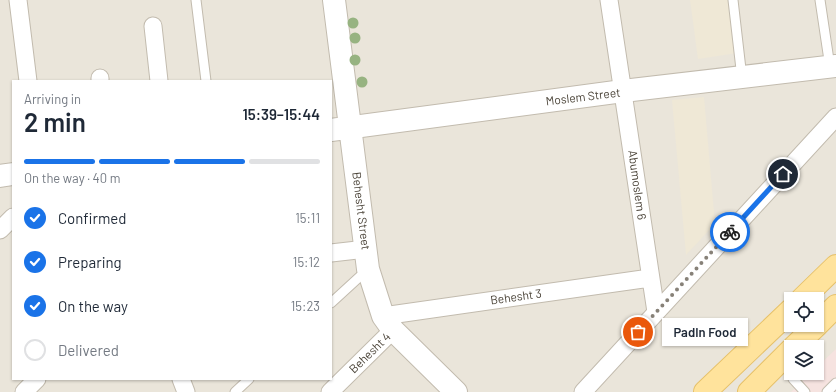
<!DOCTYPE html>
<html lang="en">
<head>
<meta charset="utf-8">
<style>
  body { margin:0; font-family:Barlow,sans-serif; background:#f2f2f3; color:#1f2937; height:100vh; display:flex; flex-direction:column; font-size:15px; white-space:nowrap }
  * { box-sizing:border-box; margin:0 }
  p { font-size:13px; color:#747a83 }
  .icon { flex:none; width:22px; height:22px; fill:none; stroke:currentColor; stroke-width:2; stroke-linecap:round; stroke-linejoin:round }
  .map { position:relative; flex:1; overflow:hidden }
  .panel { position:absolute; left:12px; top:80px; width:320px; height:300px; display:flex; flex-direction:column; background:#fff; border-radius:0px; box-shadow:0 1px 3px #0004 }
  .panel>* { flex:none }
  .fabs { position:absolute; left:784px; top:292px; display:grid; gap:8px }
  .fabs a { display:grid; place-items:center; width:40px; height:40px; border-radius:0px; background:#fff; box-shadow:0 1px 3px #0004; font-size:20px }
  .pin { position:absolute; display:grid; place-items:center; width:34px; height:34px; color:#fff; margin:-17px; border:2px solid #fff; border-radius:50%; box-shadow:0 1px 4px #0007 }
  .courier { position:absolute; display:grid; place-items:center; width:40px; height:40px; margin:-20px; border:3px solid #1a73e8; border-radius:50%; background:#fff; color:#222; box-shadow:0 1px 5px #0007 }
  .bubble { position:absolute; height:28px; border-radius:0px; background:#fff; box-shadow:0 1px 3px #0004; font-size:13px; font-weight:600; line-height:28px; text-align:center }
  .headline em { font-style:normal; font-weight:600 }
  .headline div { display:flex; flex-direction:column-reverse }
  .headline { display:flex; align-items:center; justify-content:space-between; height:68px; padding:0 12px }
  h1 { font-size:26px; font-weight:600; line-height:30px }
  .bar { display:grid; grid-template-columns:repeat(4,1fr); gap:6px 4px; align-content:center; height:48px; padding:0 12px }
  .bar i { height:5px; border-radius:3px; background:#e0e1e3 }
  .bar .current { background:#1a73e8 }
  .bar p { grid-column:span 4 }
  ol { padding:0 12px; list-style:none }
  li { display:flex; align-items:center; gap:12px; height:44px }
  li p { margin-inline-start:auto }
  li .icon { padding:4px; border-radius:50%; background:#1a73e8; color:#fff; stroke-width:4 }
  li:last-child { color:#747a83 }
  li i { width:22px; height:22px; border:2px solid #e0e1e3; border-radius:50% }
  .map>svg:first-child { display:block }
  .residential { fill:#eae5da; fill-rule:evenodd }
  .education { fill:#efe8d6 }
  .medical { fill:#f6e3e0 }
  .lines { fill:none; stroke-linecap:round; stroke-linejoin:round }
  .service-casing { stroke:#c2bbae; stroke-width:11 }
  .minor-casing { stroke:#c2bbae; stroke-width:19 }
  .tertiary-casing { stroke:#c2bbae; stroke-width:24 }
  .primary-casing { stroke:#e6c16a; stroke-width:24 }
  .service { stroke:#fff; stroke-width:9 }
  .minor { stroke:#fff; stroke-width:17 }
  .tertiary { stroke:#fff; stroke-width:22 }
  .primary { stroke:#ffe39c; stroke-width:22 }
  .tree { fill:#97b381 }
  .done { stroke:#878178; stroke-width:4; stroke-dasharray:0 7.2 }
  .route { stroke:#1a73e8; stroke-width:5 }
  .labels { text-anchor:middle; stroke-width:3.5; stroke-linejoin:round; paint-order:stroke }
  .street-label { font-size:12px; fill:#4b4439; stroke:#fff }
</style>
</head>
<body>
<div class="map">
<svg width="836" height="392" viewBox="0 0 836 392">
  <rect width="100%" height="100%" fill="#f6f3ec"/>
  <!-- residential -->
  <path class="residential" d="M0,0H836V392H0ZM13,81H331V379H13ZM791,299H817V325H791ZM791,347H817V373H791Z"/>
  <!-- education -->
  <path class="education" d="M690,0H730L737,53L698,59Z
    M704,97L715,224L686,255L672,100Z"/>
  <!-- medical -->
  <path class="medical" d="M836,349V392H791L811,373H817V367Z"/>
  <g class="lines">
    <defs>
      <path id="service" d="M196,0L206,81
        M733,0L742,78
        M820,0L830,67
        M331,303L367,270
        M793,379L805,392
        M235,392L249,379
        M827,392L836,383"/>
      <path id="minor" d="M18,0L28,81
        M609,0L656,312
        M153,26L159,81
        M100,78V81
        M0,230L13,217
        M331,253L366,249
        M383,316L650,278
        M181,379L186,392
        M24,392L37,379
        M330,392L393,330
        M583,392L836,117"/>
      <path id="tertiary" d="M334,0L368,269L383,316L393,330L456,392
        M331,130L623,91L836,66
        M0,176L13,174"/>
      <path id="primary" d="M802,299L836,266
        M817,325L836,306
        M794,347L817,325
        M705,392L791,310
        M749,392L791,350"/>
    </defs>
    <!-- service casing -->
    <use href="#service" class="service-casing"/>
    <!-- minor casing -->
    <use href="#minor" class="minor-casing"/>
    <!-- tertiary casing -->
    <use href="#tertiary" class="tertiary-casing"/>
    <!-- primary casing -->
    <use href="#primary" class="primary-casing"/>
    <!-- service -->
    <use href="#service" class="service"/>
    <!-- minor -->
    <use href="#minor" class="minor"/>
    <!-- tertiary -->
    <use href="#tertiary" class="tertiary"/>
    <!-- primary -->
    <use href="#primary" class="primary"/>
  </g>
  <!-- trees -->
  <g class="tree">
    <circle cx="353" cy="23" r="5.5"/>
    <circle cx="355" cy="38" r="5.5"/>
    <circle cx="355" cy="60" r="5.5"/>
    <circle cx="362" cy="82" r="5.5"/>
  </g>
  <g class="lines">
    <!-- done -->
    <path class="done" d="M638,332L730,232"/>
    <!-- route -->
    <path class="route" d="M730,232L783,174"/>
  </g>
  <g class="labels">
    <!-- street labels -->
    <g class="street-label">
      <text transform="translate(583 97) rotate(-7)" y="4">Moslem Street</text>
      <text transform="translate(637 185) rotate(82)" y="4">Abumoslem 6</text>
      <text transform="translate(361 211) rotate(83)" y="4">Behesht Street</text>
      <text transform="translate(516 297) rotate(-8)" y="4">Behesht 3</text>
      <text transform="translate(370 353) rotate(-44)" y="4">Behesht 4</text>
    </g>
  </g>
</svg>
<div class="fabs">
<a><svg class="icon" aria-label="locate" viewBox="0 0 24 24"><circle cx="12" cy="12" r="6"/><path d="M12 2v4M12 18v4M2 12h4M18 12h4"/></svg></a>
<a><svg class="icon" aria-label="layers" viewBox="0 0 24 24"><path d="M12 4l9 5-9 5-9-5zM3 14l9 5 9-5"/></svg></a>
</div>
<div class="pin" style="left:638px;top:332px;background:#ea580c"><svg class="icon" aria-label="bag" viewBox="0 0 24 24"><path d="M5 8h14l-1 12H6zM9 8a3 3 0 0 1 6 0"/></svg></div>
<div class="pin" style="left:783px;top:174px;background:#1f2937"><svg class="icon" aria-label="home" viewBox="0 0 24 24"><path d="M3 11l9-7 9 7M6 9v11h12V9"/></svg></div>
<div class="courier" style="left:730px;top:232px"><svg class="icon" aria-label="bike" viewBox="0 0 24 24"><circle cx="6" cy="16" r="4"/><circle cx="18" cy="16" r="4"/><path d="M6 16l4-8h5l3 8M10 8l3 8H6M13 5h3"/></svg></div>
<div class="bubble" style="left:662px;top:318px;width:86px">Padin Food</div>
<section class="panel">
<div class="headline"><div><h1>2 min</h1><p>Arriving in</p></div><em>15:39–15:44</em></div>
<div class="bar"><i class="current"></i><i class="current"></i><i class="current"></i><i></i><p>On the way · 40 m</p></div>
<ol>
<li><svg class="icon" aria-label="check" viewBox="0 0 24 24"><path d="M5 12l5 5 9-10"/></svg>Confirmed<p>15:11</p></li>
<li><svg class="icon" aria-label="check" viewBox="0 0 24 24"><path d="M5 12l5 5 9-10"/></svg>Preparing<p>15:12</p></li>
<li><svg class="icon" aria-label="check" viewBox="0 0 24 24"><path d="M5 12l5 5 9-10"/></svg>On the way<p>15:23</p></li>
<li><i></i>Delivered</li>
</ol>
</section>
</div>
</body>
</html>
